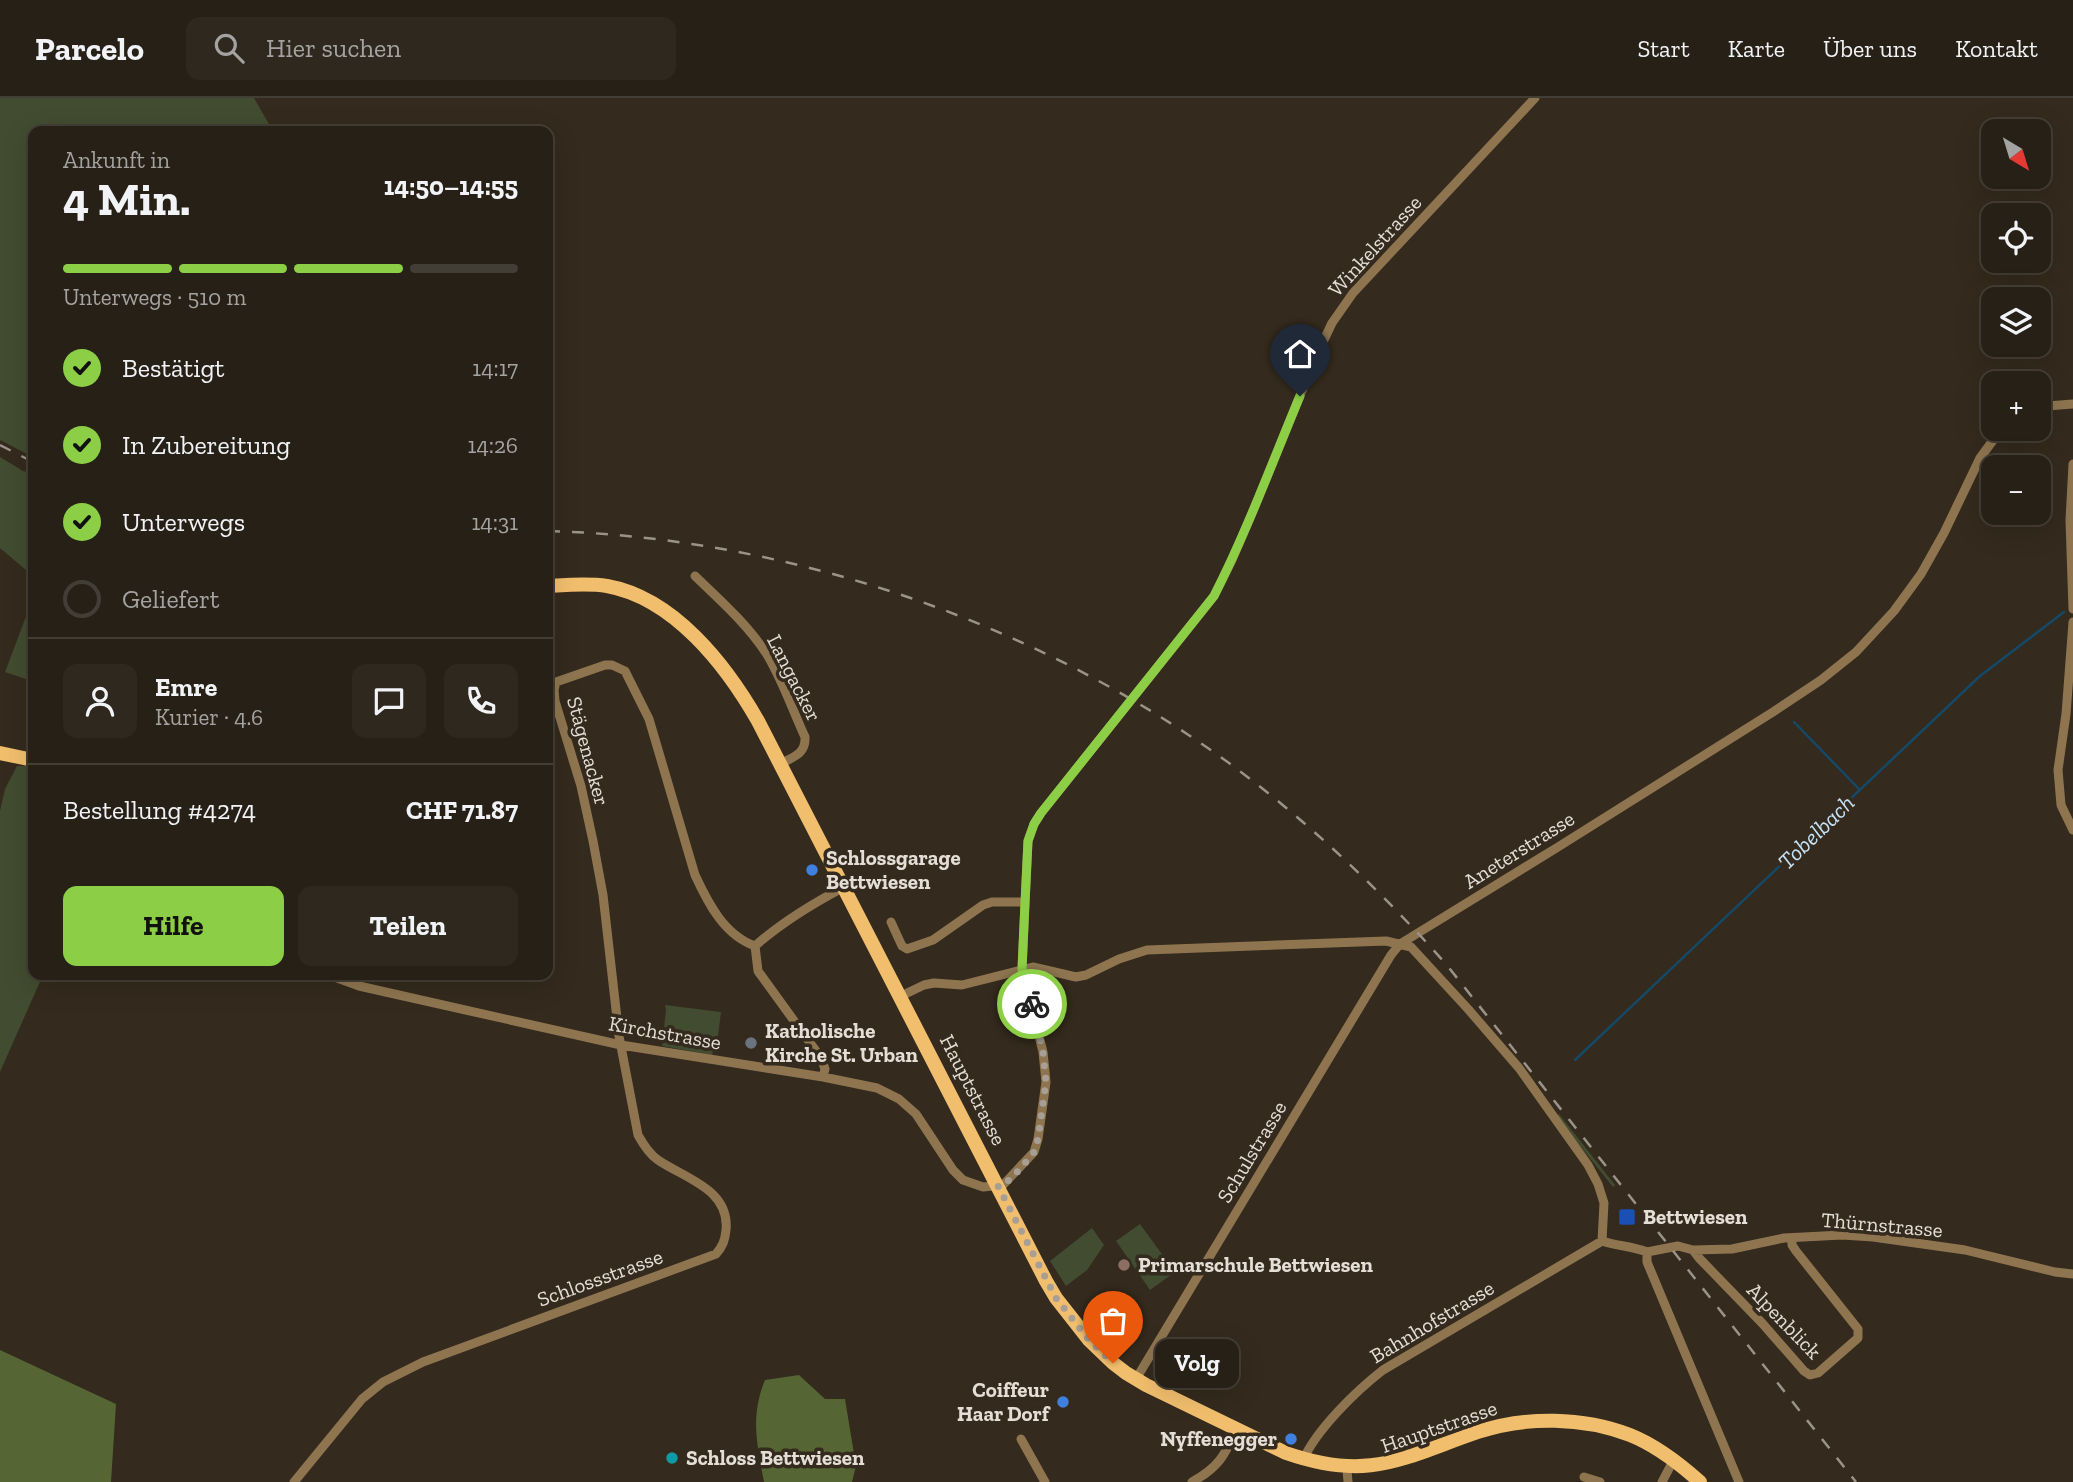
<!DOCTYPE html>
<html lang="de">
<head>
<meta charset="utf-8">
<style>
  body { margin:0; font-family:"Zilla Slab",serif; background:#2f281f; color:#f1f3f6; height:100vh; display:flex; flex-direction:column; font-size:26px; white-space:nowrap }
  * { box-sizing:border-box; margin:0 }
  p { font-size:23px; color:#a4a3a1 }
  .icon { flex:none; width:38px; height:38px; fill:none; stroke:currentColor; stroke-width:2; stroke-linecap:round; stroke-linejoin:round }
  .map { position:relative; flex:1; overflow:hidden }
  .sheet { position:absolute; left:28px; top:28px; width:525px; height:854px; display:flex; flex-direction:column; background:#272016; border-radius:14px; box-shadow:0 7px 28px #0002,0 0 0 2px #433e35 }
  .sheet>* { flex:none }
  .needle { width:46px; rotate:142deg }
  .controls { position:absolute; left:1981px; top:21px; display:grid; gap:14px }
  .controls a { display:grid; place-items:center; width:70px; height:70px; border-radius:14px; background:#272016; box-shadow:0 7px 28px #0002,0 0 0 2px #433e35; font-size:35px }
  .pin { position:absolute; display:grid; place-items:center; width:60px; height:60px; color:#fff; margin:-72px -30px; border-radius:50% 50% 50% 0; rotate:-45deg; box-shadow:0 0 7px #0007 }
  .pin .icon { rotate:45deg }
  .courier { position:absolute; display:grid; place-items:center; width:70px; height:70px; margin:-35px; border:5px solid #8cce45; border-radius:50%; background:#fff; color:#222; box-shadow:0 2px 9px #0007 }
  .bubble { position:absolute; height:49px; border-radius:14px; background:#272016; box-shadow:0 7px 28px #0002,0 0 0 2px #433e35; font-size:23px; font-weight:700; line-height:49px; text-align:center }
  .summary em { font-style:normal; font-weight:700 }
  .summary div { display:flex; flex-direction:column-reverse }
  .summary { display:flex; align-items:center; justify-content:space-between; height:119px; padding:0 35px }
  h1 { font-size:46px; font-weight:700; line-height:52px }
  .bar { display:grid; grid-template-columns:repeat(4,1fr); gap:10px 7px; align-content:center; height:84px; padding:0 35px }
  .bar i { height:9px; border-radius:5px; background:#433e35 }
  .bar .active { background:#8cce45 }
  .bar p { grid-column:span 4 }
  .line { display:flex; align-items:center; gap:18px; padding:0 35px; border-top:2px solid #433e35 }
  .line div { flex:1 }
  .round { display:grid; place-items:center; flex:none; width:74px; height:74px; border-radius:14px; background:#2f281f }
  ol { padding:0 35px; list-style:none }
  li { display:flex; align-items:center; gap:21px; height:77px }
  li p { margin-inline-start:auto }
  li .icon { padding:7px; border-radius:50%; background:#8cce45; color:#111; stroke-width:4 }
  li:last-child { color:#a4a3a1 }
  li i { width:38px; height:38px; border:4px solid #433e35; border-radius:50% }
  .action { display:flex; gap:14px; margin-top:auto; padding:14px 35px }
  .action a { flex:1; height:80px; border-radius:14px; background:#8cce45; color:#111; font-size:28px; font-weight:700; line-height:80px; text-align:center }
  .action a+a { background:#2f281f; color:#f1f3f6 }
  header { display:flex; align-items:center; gap:42px; box-sizing:border-box; height:98px; padding:0 35px; background:#272016; border-bottom:2px solid #433e35 }
  header strong { font-size:33px }
  nav { display:flex; gap:38px; margin-inline-start:auto; font-size:24px }
  .search { width:490px; height:63px; background:#2f281f; display:flex; align-items:center; gap:18px; box-sizing:border-box; padding:0 24px; border-radius:14px; color:#a4a3a1; font-size:26px }
  .map>svg:first-child { display:block }
  .green { fill:#424c30 }
  .forest { fill:#556533 }
  .lines { fill:none; stroke-linecap:round; stroke-linejoin:round }
  .stream { stroke:#144968; stroke-width:2.5 }
  .minor { stroke:#8e7550; stroke-width:9 }
  .primary { stroke:#f1be6d; stroke-width:14 }
  .rail { stroke:#9b9389; stroke-width:2.5; stroke-dasharray:12 12; stroke-linecap:butt }
  .done { stroke:#a79f95; stroke-width:7; stroke-dasharray:0 12.6 }
  .route { stroke:#8cce45; stroke-width:9 }
  .shop-dot { fill:#3f7fe0; stroke:#342a1d; stroke-width:2.5 }
  .worship-dot { fill:#6b7280; stroke:#342a1d; stroke-width:2.5 }
  .transit-dot { fill:#1a4fb4; stroke:#342a1d; stroke-width:2.5 }
  .education-dot { fill:#8d6e63; stroke:#342a1d; stroke-width:2.5 }
  .culture-dot { fill:#0f9aa8; stroke:#342a1d; stroke-width:2.5 }
  .labels { text-anchor:middle; stroke-width:7; stroke-linejoin:round; paint-order:stroke }
  .street-label { font-size:21px; fill:#e5ded6; stroke:#342a1d }
  .poi-label { font-size:21px; font-weight:bold; fill:#e5ded6; stroke:#342a1d; text-anchor:start }
  .water-label { font-size:23px; font-style:italic; fill:#c5e2f7; stroke:#342a1d }
</style>
</head>
<body>
<header>
<strong>Parcelo</strong>
<div class="search"><svg class="icon" aria-label="search" viewBox="0 0 24 24"><circle cx="10" cy="10" r="6"/><path d="M15 15l6 6"/></svg>Hier suchen</div>
<nav><a>Start</a><a>Karte</a><a>Über uns</a><a>Kontakt</a></nav>
</header>
<div class="map">
<svg width="2073" height="1384" viewBox="0 0 2073 1384">
  <rect width="100%" height="100%" fill="#342a1d"/>
  <!-- green -->
  <path class="green" d="M0,0H254L273,33H33V359L0,342Z
    M0,359L23,373L33,376V478L0,450Z
    M33,500V568L29,582L5,574Z
    M17,668H33V877H43L0,974V713L5,691Z
    M665,907L721,914L716,954H713L712,957L662,948L666,912Z
    M1559,1016L1615,1087L1613,1089L1556,1018Z
    M1140,1126L1175,1174L1150,1192L1116,1143Z
    M1092,1130L1104,1147L1087,1172L1066,1188L1050,1163Z"/>
  <!-- forest -->
  <path class="forest" d="M0,1252L116,1306L111,1384H0Z
    M799,1277L825,1301H845L856,1368L852,1384H764C757,1347 750,1318 765,1282Z"/>
  <g class="lines">
    <!-- stream -->
    <path class="stream" d="M1794,624L1859,691
      M1575,962L1980,578L2064,514"/>
    <!-- minor -->
    <path class="minor" d="M2039,312L2047,308L2073,306
      M2073,366L2070,422L2073,511
      M695,478C720,502 747,526 766,555C782,581 792,611 805,639C806,656 793,659 780,666
      M2073,524L2066,616L2058,672L2061,707L2073,732
      M891,824L902,848L907,851L933,842L983,807L992,804H1025
      M329,877L359,888L621,947L823,979L877,990L899,1001L916,1016L953,1072L963,1082L983,1089L1003,1087L1034,1054L1038,1041L1046,984L1043,954L1022,871L1028,743L1034,726L1041,715L1214,498L1232,462L1253,413L1314,263L1332,225L1353,195L1535,0
      M901,898L924,887L934,885L962,887L1033,869L1076,879L1086,877L1119,861L1147,852L1386,843L1411,849L1468,911L1519,970L1588,1067L1598,1086L1604,1105L1602,1143
      M823,979L825,971L821,960L758,873L755,848C782,824 812,806 844,789
      M1693,1152L1699,1160L1762,1225L1804,1273L1810,1277L1818,1275L1858,1240V1231L1796,1153L1792,1147V1141
      M1647,1154L1678,1148L1693,1152L1732,1151L1784,1140L1842,1137L1873,1139L1965,1152L2055,1174L2073,1176
      M1136,1281L1391,857L1400,846L1558,749L1773,614L1821,582L1856,554L1894,513L1921,476L1944,435L1980,360L1994,341L2005,331
      M1021,1341L1045,1384
      M1303,1362C1317,1331 1356,1293 1383,1272L1602,1143C1617,1148 1632,1148 1647,1154V1164L1739,1384
      M1347,1372L1348,1384
      M1584,1379L1600,1384
      M294,1384L362,1301L383,1284L423,1264L716,1156C723,1148 725,1142 726,1132C730,1091 684,1080 658,1062C649,1056 643,1046 638,1037L619,938L603,797L593,743L581,688L555,603L554,592L556,584L605,567H612L625,573L649,621L695,777C708,805 724,837 755,848
      M1192,1384C1219,1369 1224,1358 1237,1331
      M1662,1384L1673,1363"/>
    <!-- primary -->
    <path class="primary" d="M548,488C567,487 587,485 607,488C674,500 726,567 758,623L1046,1183L1056,1200L1089,1242L1113,1265L1126,1275L1146,1287L1286,1355C1369,1384 1402,1360 1478,1334C1526,1318 1583,1319 1630,1337C1655,1347 1680,1366 1700,1384
      M0,655L33,662"/>
    <!-- rail -->
    <path class="rail" d="M0,347L33,364
      M548,433C790,440 1033,523 1229,665C1309,724 1380,792 1446,866L1856,1384"/>
  </g>
  <g class="lines">
    <!-- done -->
    <path class="done" d="M1032,906L1043,954L1046,984L1038,1041L1034,1054L1021,1070L1006,1085L998,1088L1056,1200L1089,1242L1113,1265"/>
    <!-- route -->
    <path class="route" d="M1032,906L1022,871L1025,804L1028,743L1034,726L1041,715L1214,498C1247,433 1272,365 1300,298"/>
  </g>
  <!-- markers -->
  <g class="shop-dot">
    <circle cx="812" cy="772" r="7"/>
    <circle cx="1063" cy="1304" r="7"/>
    <circle cx="1291" cy="1341" r="7"/>
  </g>
  <circle class="worship-dot" cx="751" cy="945" r="7"/>
  <rect class="transit-dot" x="1618" y="1110" width="18" height="18" rx="3.5"/>
  <circle class="education-dot" cx="1124" cy="1167" r="7"/>
  <circle class="culture-dot" cx="672" cy="1360" r="7"/>
  <g class="labels">
    <!-- street labels -->
    <g class="street-label">
      <text transform="translate(1375 148) rotate(-48)" y="7">Winkelstrasse</text>
      <text transform="translate(794 580) rotate(63)" y="7">Langacker</text>
      <text transform="translate(588 653) rotate(75)" y="7">Stägenacker</text>
      <text transform="translate(1519 752) rotate(-32)" y="7">Aneterstrasse</text>
      <text transform="translate(665 935) rotate(10)" y="7">Kirchstrasse</text>
      <text transform="translate(973 992) rotate(63)" y="7">Hauptstrasse</text>
      <text transform="translate(1252 1054) rotate(-59)" y="7">Schulstrasse</text>
      <text transform="translate(1882 1127) rotate(5)" y="7">Thürnstrasse</text>
      <text transform="translate(600 1180) rotate(-20)" y="7">Schlossstrasse</text>
      <text transform="translate(1784 1223) rotate(46)" y="7">Alpenblick</text>
      <text transform="translate(1432 1224) rotate(-31)" y="7">Bahnhofstrasse</text>
      <text transform="translate(1439 1329) rotate(-19)" y="7">Hauptstrasse</text>
    </g>
    <!-- poi labels -->
    <g class="poi-label">
      <text x="826" y="767">Schlossgarage<tspan x="826" dy="24">Bettwiesen</tspan></text>
      <text x="765" y="940">Katholische<tspan x="765" dy="24">Kirche St. Urban</tspan></text>
      <text x="1643" y="1126">Bettwiesen</text>
      <text x="1138" y="1174">Primarschule Bettwiesen</text>
      <text x="1049" y="1299" text-anchor="end">Coiffeur<tspan x="1049" dy="24">Haar Dorf</tspan></text>
      <text x="1277" y="1348" text-anchor="end">Nyffenegger</text>
      <text x="686" y="1367">Schloss Bettwiesen</text>
    </g>
    <!-- water labels -->
    <g class="water-label">
      <text transform="translate(1816 734) rotate(-44)" y="8">Tobelbach</text>
    </g>
  </g>
</svg>
<div class="controls">
<a><svg class="needle" viewBox="-14 -14 28 28"><path d="M0-13l5 13h-10z" fill="#e53935"/><path d="M0 13l5-13h-10z" fill="#a4a3a1"/></svg></a>
<a><svg class="icon" aria-label="locate" viewBox="0 0 24 24"><circle cx="12" cy="12" r="6"/><path d="M12 2v4M12 18v4M2 12h4M18 12h4"/></svg></a>
<a><svg class="icon" aria-label="layers" viewBox="0 0 24 24"><path d="M12 4l9 5-9 5-9-5zM3 14l9 5 9-5"/></svg></a>
<a>+</a>
<a>−</a>
</div>
<div class="pin" style="left:1113px;top:1265px;background:#ea580c"><svg class="icon" aria-label="bag" viewBox="0 0 24 24"><path d="M5 8h14l-1 12H6zM9 8a3 3 0 0 1 6 0"/></svg></div>
<div class="pin" style="left:1300px;top:298px;background:#1f2937"><svg class="icon" aria-label="home" viewBox="0 0 24 24"><path d="M3 11l9-7 9 7M6 9v11h12V9"/></svg></div>
<div class="courier" style="left:1032px;top:906px"><svg class="icon" aria-label="bike" viewBox="0 0 24 24"><circle cx="6" cy="16" r="4"/><circle cx="18" cy="16" r="4"/><path d="M6 16l4-8h5l3 8M10 8l3 8H6M13 5h3"/></svg></div>
<div class="bubble" style="left:1155px;top:1241px;width:84px">Volg</div>
<section class="sheet">
<div class="summary"><div><h1>4 Min.</h1><p>Ankunft in</p></div><em>14:50–14:55</em></div>
<div class="bar"><i class="active"></i><i class="active"></i><i class="active"></i><i></i><p>Unterwegs · 510 m</p></div>
<ol>
<li><svg class="icon" aria-label="check" viewBox="0 0 24 24"><path d="M5 12l5 5 9-10"/></svg>Bestätigt<p>14:17</p></li>
<li><svg class="icon" aria-label="check" viewBox="0 0 24 24"><path d="M5 12l5 5 9-10"/></svg>In Zubereitung<p>14:26</p></li>
<li><svg class="icon" aria-label="check" viewBox="0 0 24 24"><path d="M5 12l5 5 9-10"/></svg>Unterwegs<p>14:31</p></li>
<li><i></i>Geliefert</li>
</ol>
<div class="line" style="height:126px"><a class="round"><svg class="icon" aria-label="person" viewBox="0 0 24 24"><circle cx="12" cy="8" r="4"/><path d="M4 21q1-7 8-7t8 7"/></svg></a><div><b>Emre</b><p>Kurier · 4.6</p></div><a class="round"><svg class="icon" aria-label="chat" viewBox="0 0 24 24"><path d="M4 5h16v11H9l-5 4z"/></svg></a><a class="round"><svg class="icon" aria-label="phone" viewBox="0 0 24 24"><path d="M5 4h4l2 5-3 2q2 4 5 5l2-3 5 2v4C11 20 4 13 5 4z"/></svg></a></div>
<div class="line" style="height:91px"><div>Bestellung #4274</div><b>CHF 71.87</b></div>
<div class="action"><a>Hilfe</a><a>Teilen</a></div>
</section>
</div>
</body>
</html>
